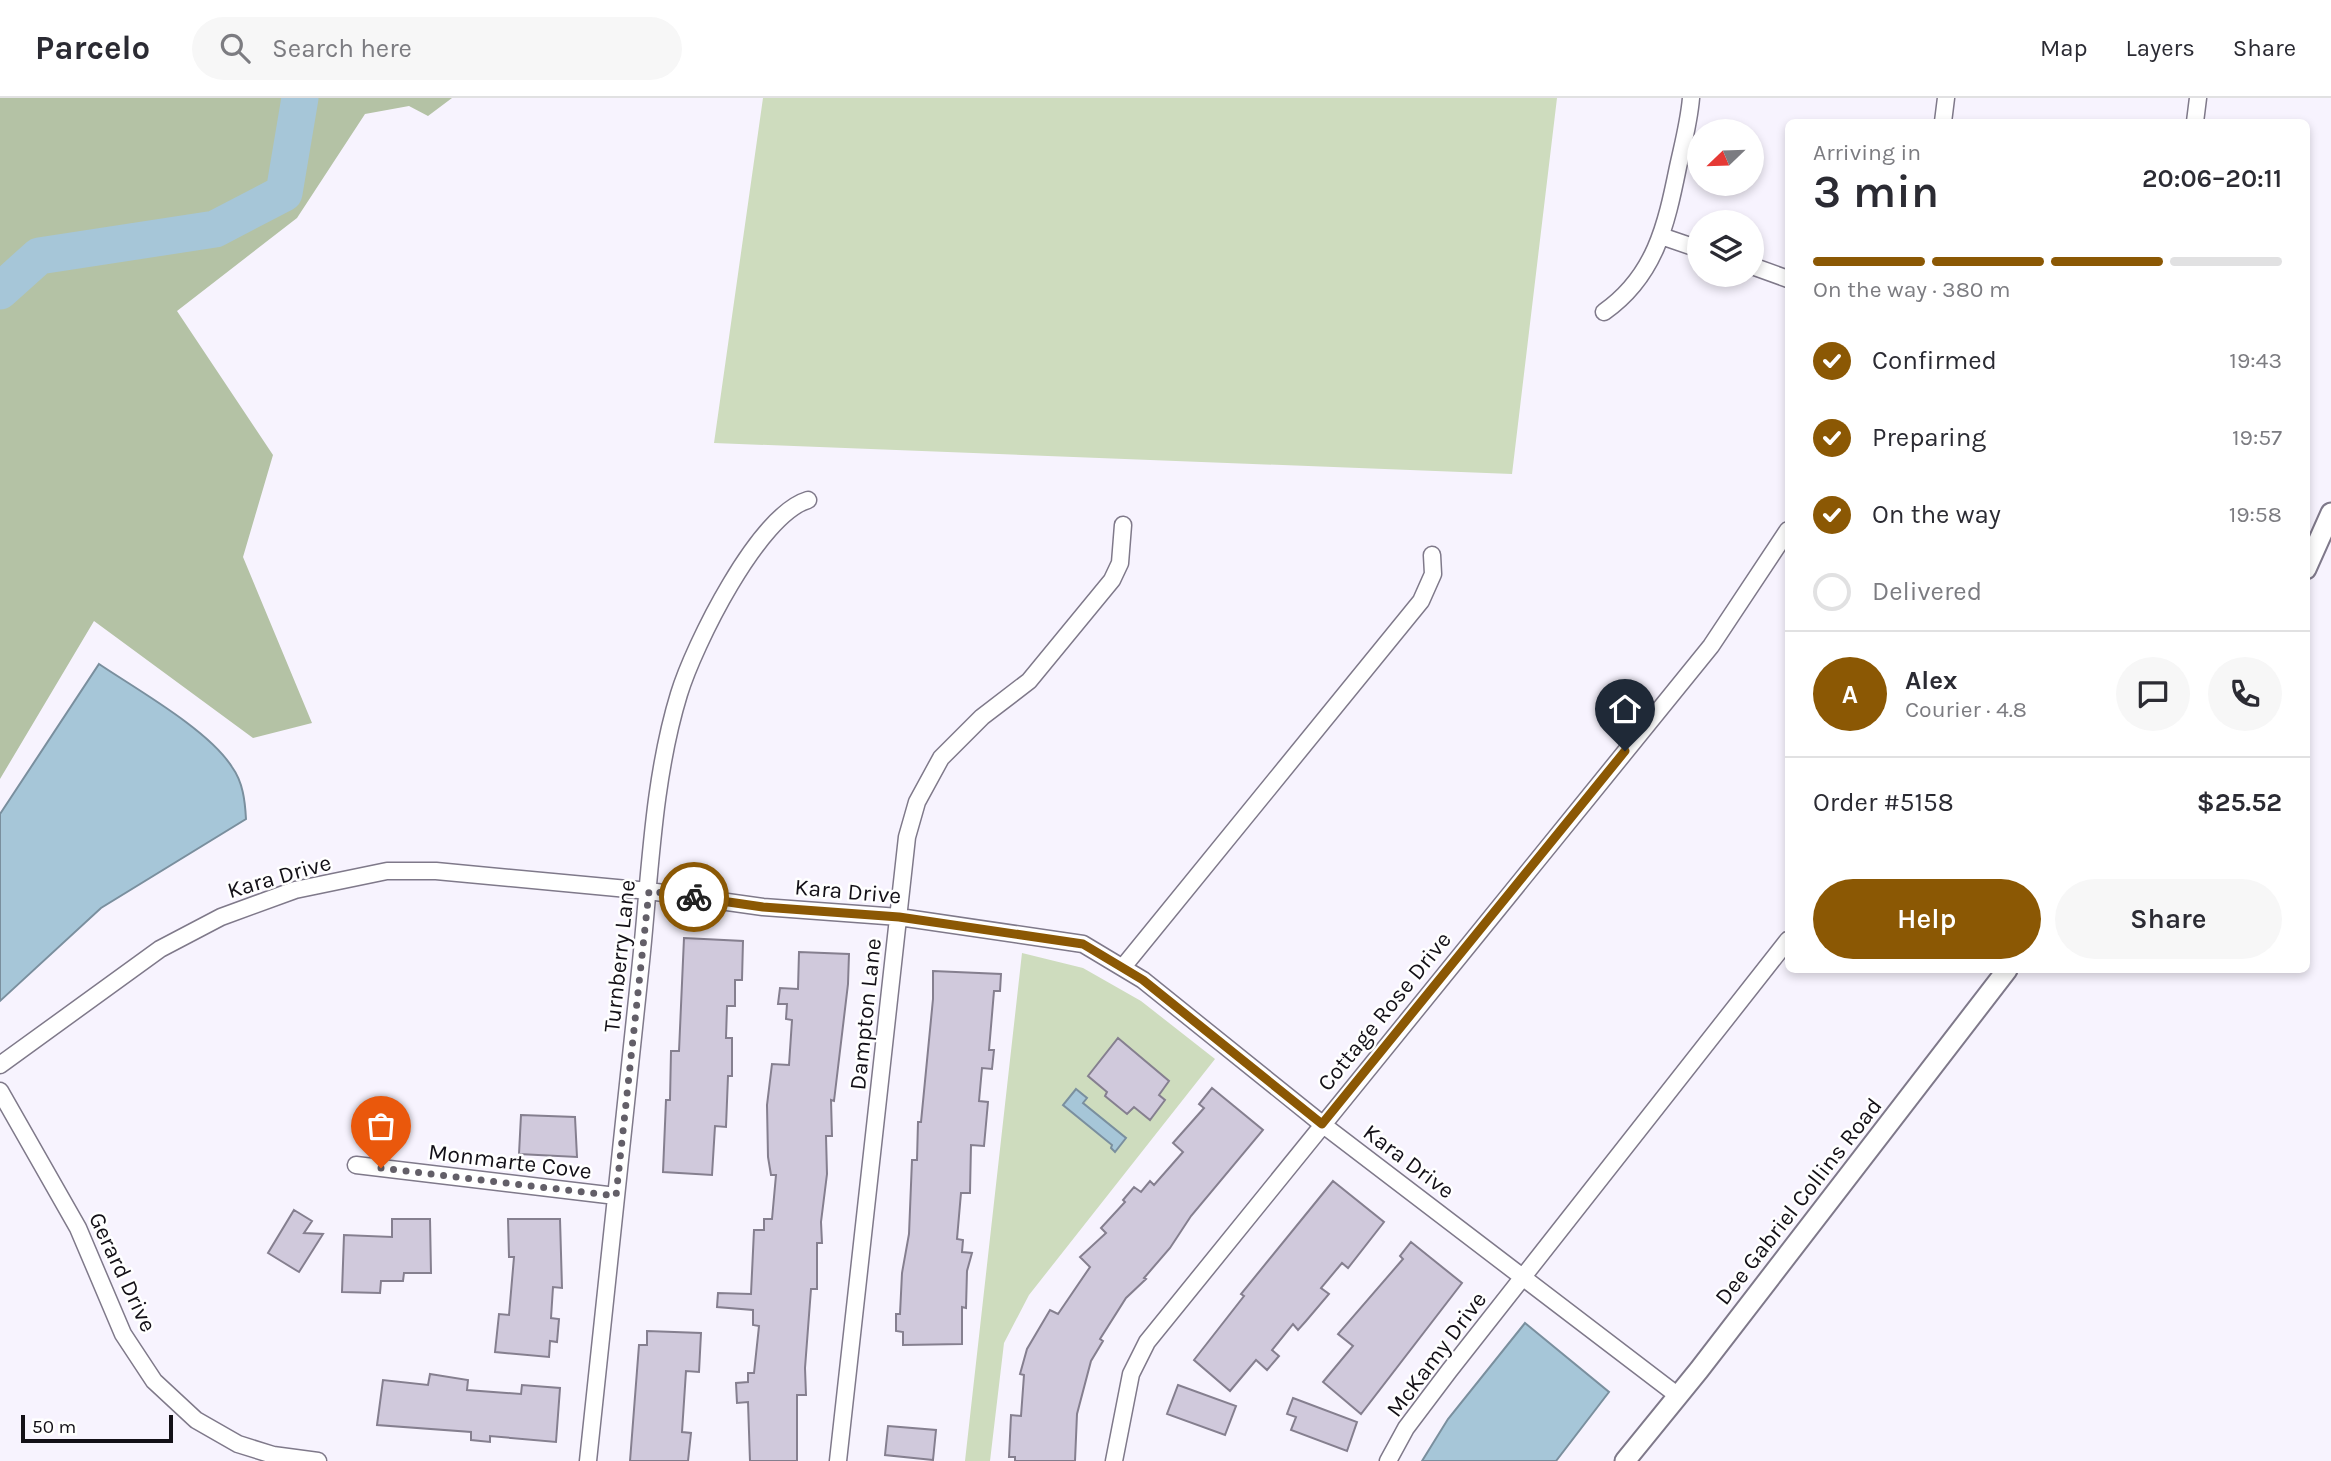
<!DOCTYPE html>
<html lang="en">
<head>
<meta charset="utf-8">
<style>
  body { margin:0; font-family:Karla,sans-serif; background:#f7f7f7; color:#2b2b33; height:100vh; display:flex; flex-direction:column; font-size:26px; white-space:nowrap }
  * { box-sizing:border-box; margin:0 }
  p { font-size:23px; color:#7c7c81 }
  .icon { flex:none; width:38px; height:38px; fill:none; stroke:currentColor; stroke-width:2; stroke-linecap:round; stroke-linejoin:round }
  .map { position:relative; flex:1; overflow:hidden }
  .panel { position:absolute; left:1785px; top:21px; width:525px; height:854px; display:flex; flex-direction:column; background:#fff; border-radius:10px; box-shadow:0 4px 10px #0003 }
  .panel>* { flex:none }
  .needle { width:46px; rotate:247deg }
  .buttons { position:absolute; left:1687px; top:21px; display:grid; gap:14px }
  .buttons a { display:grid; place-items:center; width:77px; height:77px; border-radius:50%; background:#fff; box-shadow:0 4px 10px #0003; font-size:35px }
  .scale { position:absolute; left:21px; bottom:18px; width:152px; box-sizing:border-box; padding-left:7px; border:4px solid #131017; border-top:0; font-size:19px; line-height:24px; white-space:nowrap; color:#131017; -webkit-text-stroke:5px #fff; paint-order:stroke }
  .pin { position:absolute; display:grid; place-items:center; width:60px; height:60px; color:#fff; margin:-72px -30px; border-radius:50% 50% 50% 0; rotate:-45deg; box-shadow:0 0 7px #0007 }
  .pin .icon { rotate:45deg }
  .courier { position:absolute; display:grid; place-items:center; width:70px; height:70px; margin:-35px; border:5px solid #8b5804; border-radius:50%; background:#fff; color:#222; box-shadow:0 2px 9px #0007 }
  .head em { font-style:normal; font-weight:600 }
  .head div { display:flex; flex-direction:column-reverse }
  .head { display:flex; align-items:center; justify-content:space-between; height:119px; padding:0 28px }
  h1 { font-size:46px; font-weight:600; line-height:52px }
  .bar { display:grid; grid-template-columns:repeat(4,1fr); gap:10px 7px; align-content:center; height:84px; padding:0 28px }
  .bar i { height:9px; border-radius:5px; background:#e1e1e2 }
  .bar .selected { background:#8b5804 }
  .bar p { grid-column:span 4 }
  .line { display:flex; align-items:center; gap:18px; padding:0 28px; border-top:2px solid #e1e1e2 }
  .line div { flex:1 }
  .round { display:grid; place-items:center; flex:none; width:74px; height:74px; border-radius:37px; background:#f7f7f7 }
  ol { padding:0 28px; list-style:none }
  li { display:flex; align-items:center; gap:21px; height:77px }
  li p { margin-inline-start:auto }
  li .icon { padding:7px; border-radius:50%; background:#8b5804; color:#fff; stroke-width:4 }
  li:last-child { color:#7c7c81 }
  li i { width:38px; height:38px; border:4px solid #e1e1e2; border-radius:50% }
  .action { display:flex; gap:14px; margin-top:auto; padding:14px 28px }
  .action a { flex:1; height:80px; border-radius:42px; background:#8b5804; color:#fff; font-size:28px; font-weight:600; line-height:80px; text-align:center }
  .action a+a { background:#f7f7f7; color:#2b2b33 }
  header { display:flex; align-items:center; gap:42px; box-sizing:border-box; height:98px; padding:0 35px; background:#fff; border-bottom:2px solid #e1e1e2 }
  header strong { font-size:33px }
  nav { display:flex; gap:38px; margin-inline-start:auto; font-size:24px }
  .search { width:490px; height:63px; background:#f7f7f7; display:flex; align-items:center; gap:18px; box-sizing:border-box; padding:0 24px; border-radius:38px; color:#7c7c81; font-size:26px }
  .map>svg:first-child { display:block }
  .green { fill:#cedcbe }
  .forest { fill:#b4c2a5 }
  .water { fill:#a6c6d8; stroke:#7a8f9e; stroke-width:2 }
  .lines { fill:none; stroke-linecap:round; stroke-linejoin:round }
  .river { stroke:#a6c6d8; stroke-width:37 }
  .building { fill:#d0c9dc; stroke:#857f8f; stroke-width:2 }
  .minor-casing { stroke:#7f798a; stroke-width:19 }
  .tertiary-casing { stroke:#7f798a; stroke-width:23 }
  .minor { stroke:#fff; stroke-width:16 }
  .tertiary { stroke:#fff; stroke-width:19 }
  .done { stroke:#635f68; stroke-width:7; stroke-dasharray:0 12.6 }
  .route { stroke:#8b5804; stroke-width:9 }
  .labels { text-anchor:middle; stroke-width:5; stroke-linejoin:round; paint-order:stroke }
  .street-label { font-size:23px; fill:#131017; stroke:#fff }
</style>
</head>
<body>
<header>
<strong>Parcelo</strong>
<div class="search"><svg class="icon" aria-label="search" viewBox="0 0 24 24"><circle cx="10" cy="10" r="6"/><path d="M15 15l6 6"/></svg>Search here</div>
<nav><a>Map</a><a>Layers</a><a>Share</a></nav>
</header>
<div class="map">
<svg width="2331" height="1363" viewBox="0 0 2331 1363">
  <rect width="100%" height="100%" fill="#f7f3fe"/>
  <!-- green -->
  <path class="green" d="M763,0H1557L1512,376L714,345Z
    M1022,855L1083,870L1141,903L1215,961L1029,1197L1004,1245L990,1363H965Z"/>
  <!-- forest -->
  <path class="forest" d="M0,0H452L428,18L409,8L365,16L297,120L177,213L273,357L243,459L312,625L253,640L94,523L0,681Z"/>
  <!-- water -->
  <path class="water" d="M99,566C136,591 209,632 232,669C243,684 245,703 246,721L101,810L0,903V716Z
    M1076,991L1087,1000L1083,1005L1126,1040L1115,1054L1111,1050L1112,1047L1063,1007Z
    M1525,1225L1609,1294L1556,1363H1422L1448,1321Z"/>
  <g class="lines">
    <!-- river -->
    <path class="river" d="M0,193L39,158L215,131L284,95L300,0"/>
  </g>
  <!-- building -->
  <path class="building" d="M684,840L743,843L742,882H735V908H727L726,940H732V978H728L726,1029L715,1028L712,1077L663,1074L666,1002H670L671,953H679Z
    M799,854L849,856L848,886L834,1003L831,1002L832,1038H826L827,1076L821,1124L822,1145H817V1191H811L805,1270L806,1297H797V1363H750L748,1304L737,1305L736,1285L748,1284V1275H754L759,1228L753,1227V1212L717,1209L718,1195L751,1196L754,1132H764V1121H772L776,1077H771L768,1059L767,1007L772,966L789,967L792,922L786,921L787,906H778L780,890L798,891Z
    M933,873L1001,876L1000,893H994L989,952H994L992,971L982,970L979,1003L988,1004L984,1048L971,1047L970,1095H961L957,1141L963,1142L962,1154L972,1155L967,1173L966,1210L962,1209V1246L903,1247V1234L896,1233V1216H900L902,1175L909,1136L912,1062H917L918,1024H921L933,901Z
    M1118,940L1169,983L1159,997L1165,1002L1150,1022L1134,1009L1127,1016L1105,998L1107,994L1088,978Z
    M1212,990L1263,1032L1191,1118L1170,1150L1144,1180L1146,1181L1126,1200L1100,1241L1103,1243L1091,1263L1077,1316L1075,1363H1015V1359H1009L1011,1317L1021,1318L1024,1277L1020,1276L1027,1251L1050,1212L1058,1216L1090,1169L1080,1159L1106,1135L1101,1130L1125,1104L1123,1102L1134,1089L1141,1094L1150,1083L1154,1087L1183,1054L1173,1045L1204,1010L1199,1006Z
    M521,1017L575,1019L577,1059L519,1056Z
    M1333,1083L1384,1124L1348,1170L1342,1165L1321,1190L1329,1196L1306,1223L1298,1232L1293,1226L1272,1252L1279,1258L1267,1272L1256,1262L1230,1293L1194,1262L1244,1198L1241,1196Z
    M294,1112L312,1123L304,1135L323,1136L299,1174L268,1155Z
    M392,1121H430L431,1175H404L403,1183H381L380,1195L342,1194L344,1137L392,1139Z
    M508,1121H560L562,1190L553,1189L551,1220L559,1221L557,1244L550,1243L549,1259L495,1254L499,1216L509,1217L514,1159H509Z
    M1411,1144L1462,1185L1361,1316L1323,1284L1353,1248L1338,1236L1403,1161L1400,1158Z
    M647,1233L701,1235L699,1274L686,1273L682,1334L691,1335L688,1363H630L639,1247H647Z
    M430,1276L468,1282L467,1292L521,1296L522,1287L560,1290L556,1344L490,1338V1344L471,1342V1334L377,1327L383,1282L428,1287Z
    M1178,1287L1236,1308L1225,1337L1167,1316Z
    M1293,1300L1357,1324L1347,1353L1291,1332L1296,1319L1287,1316Z
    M888,1328L936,1332L933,1362L885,1357Z"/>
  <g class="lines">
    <defs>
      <path id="minor" d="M1943,24L1946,0
        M2195,24L2198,0
        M1661,138L1699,151
        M1752,168L1788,181
        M1604,214C1655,178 1666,128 1678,69C1683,46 1689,24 1691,0
        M1123,869L1421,503L1433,476L1432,457
        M0,967L160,851L221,819L295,792L387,773H436L649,793L763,809L899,819L1083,846L1143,882L1322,1026L1677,1297
        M0,993L78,1130L123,1236L154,1283L196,1322L238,1346L273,1357L318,1363
        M356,1067L616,1098
        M588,1363C605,1200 623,1037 640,873C650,782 652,684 679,596C694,547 758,417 808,402
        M838,1363L907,739L917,704L941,660L982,619L1029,583L1112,482L1120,465L1123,427
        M1114,1363L1131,1276L1147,1244L1711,548L1788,432
        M1388,1363L1406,1330L1449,1273L1788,842"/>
      <path id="tertiary" d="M2306,471L2331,415
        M1625,1363L1699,1272L2007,872"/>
    </defs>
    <!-- minor casing -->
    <use href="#minor" class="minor-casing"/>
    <!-- tertiary casing -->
    <use href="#tertiary" class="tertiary-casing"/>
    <!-- minor -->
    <use href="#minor" class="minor"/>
    <!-- tertiary -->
    <use href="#tertiary" class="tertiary"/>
  </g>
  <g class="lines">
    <!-- done -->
    <path class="done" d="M381,1070L616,1098L649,793L694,799"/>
    <!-- route -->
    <path class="route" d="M694,799L763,809L899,819L1083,846L1143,882L1322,1026L1625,653"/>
  </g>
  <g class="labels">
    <!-- street labels -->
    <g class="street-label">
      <text transform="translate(279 778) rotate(-16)" y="8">Kara Drive</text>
      <text transform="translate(848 793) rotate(5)" y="8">Kara Drive</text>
      <text transform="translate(619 858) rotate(-84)" y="8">Turnberry Lane</text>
      <text transform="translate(1384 913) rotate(-51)" y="8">Cottage Rose Drive</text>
      <text transform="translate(865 916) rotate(-84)" y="8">Dampton Lane</text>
      <text transform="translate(510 1063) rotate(7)" y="8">Monmarte Cove</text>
      <text transform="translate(1409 1063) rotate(37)" y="8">Kara Drive</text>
      <text transform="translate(1798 1103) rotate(-52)" y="8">Dee Gabriel Collins Road</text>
      <text transform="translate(123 1174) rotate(65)" y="8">Gerard Drive</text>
      <text transform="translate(1436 1256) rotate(-53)" y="8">McKamy Drive</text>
    </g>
  </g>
</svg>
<div class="buttons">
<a><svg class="needle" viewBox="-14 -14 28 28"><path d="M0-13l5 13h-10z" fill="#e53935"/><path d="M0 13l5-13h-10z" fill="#7c7c81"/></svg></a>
<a><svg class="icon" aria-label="layers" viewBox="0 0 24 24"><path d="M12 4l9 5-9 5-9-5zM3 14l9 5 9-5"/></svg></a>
</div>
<div class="scale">50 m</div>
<div class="pin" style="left:381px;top:1070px;background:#ea580c"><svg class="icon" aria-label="bag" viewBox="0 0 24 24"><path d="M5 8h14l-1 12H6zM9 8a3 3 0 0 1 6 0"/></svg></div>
<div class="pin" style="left:1625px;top:653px;background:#1f2937"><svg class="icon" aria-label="home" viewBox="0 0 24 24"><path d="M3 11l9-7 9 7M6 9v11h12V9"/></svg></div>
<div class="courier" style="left:694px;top:799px"><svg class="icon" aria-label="bike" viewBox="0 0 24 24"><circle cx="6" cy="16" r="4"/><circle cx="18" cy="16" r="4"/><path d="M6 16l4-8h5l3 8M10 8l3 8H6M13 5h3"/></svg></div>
<section class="panel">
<div class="head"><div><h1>3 min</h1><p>Arriving in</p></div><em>20:06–20:11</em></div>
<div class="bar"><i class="selected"></i><i class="selected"></i><i class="selected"></i><i></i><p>On the way · 380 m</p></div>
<ol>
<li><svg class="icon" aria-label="check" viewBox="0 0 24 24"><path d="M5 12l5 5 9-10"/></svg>Confirmed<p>19:43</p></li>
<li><svg class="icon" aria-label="check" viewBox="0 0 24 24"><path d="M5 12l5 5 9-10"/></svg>Preparing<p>19:57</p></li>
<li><svg class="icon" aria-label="check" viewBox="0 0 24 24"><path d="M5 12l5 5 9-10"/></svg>On the way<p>19:58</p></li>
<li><i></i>Delivered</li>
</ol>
<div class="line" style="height:126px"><b class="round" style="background:#8b5804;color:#fff">A</b><div><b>Alex</b><p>Courier · 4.8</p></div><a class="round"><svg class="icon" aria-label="chat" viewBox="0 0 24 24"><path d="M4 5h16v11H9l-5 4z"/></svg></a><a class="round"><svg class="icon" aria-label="phone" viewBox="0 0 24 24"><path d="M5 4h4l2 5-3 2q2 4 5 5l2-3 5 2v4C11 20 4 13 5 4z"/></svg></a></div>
<div class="line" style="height:91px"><div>Order #5158</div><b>$25.52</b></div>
<div class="action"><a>Help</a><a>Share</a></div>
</section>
</div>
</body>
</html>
